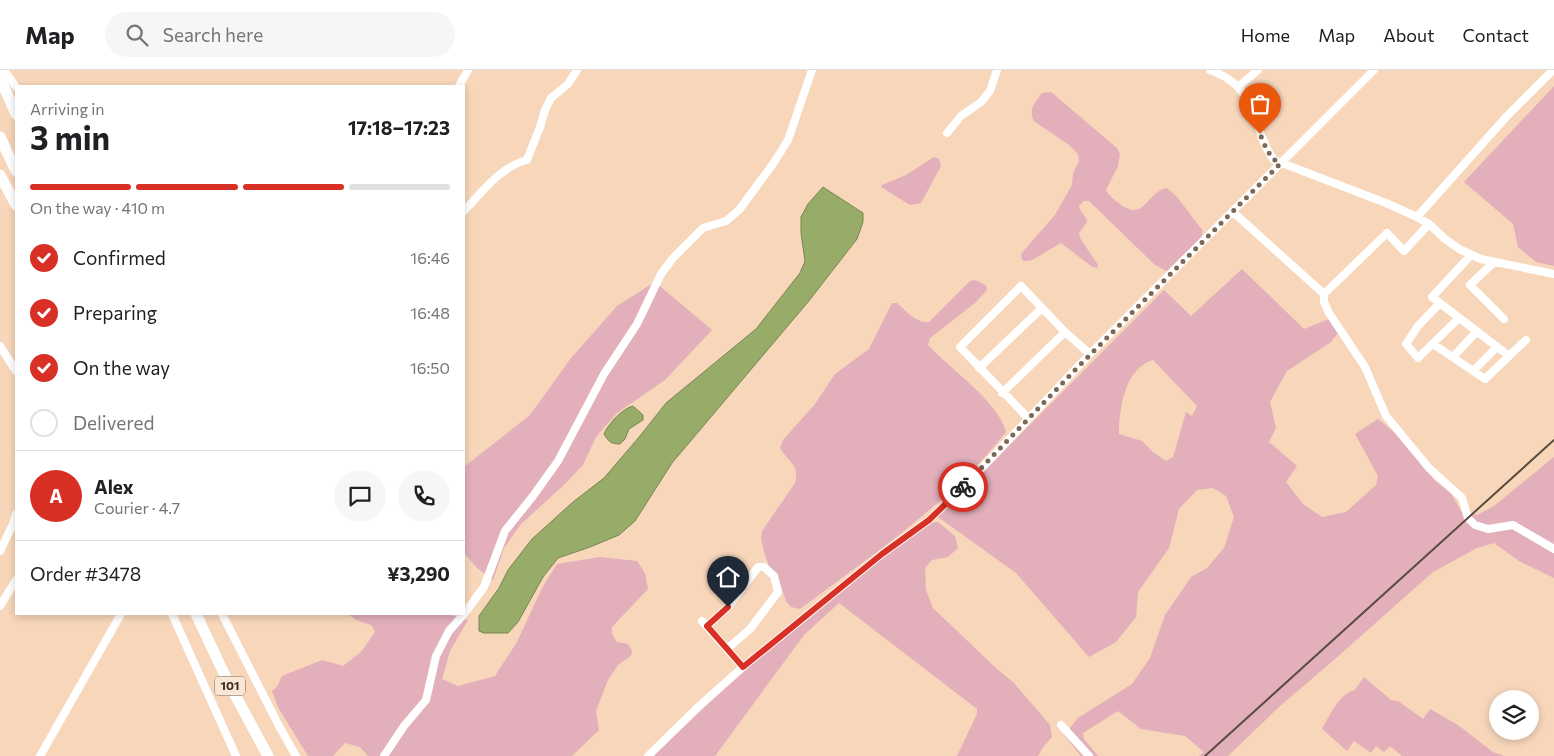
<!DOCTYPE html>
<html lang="en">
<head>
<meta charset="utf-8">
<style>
  body { margin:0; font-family:Commissioner,sans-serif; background:#f6f6f6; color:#202124; height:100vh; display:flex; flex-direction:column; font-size:19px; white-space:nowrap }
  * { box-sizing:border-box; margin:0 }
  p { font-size:16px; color:#757577 }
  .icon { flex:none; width:28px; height:28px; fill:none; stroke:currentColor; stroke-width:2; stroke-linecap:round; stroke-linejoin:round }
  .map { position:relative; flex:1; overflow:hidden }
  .details { position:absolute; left:15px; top:15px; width:450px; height:530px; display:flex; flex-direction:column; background:#fff; border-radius:0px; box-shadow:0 2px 8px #0003 }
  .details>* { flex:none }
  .fabs { position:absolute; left:1489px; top:620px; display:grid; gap:10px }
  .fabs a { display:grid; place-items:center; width:50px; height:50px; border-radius:50%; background:#fff; box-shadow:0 2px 8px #0003; font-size:25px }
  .pin { position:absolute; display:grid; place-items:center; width:42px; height:42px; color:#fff; margin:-51px -21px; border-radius:50% 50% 50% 0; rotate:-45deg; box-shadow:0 0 5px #0007 }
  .pin .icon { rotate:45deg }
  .courier { position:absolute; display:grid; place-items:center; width:50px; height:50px; margin:-25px; border:4px solid #d93025; border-radius:50%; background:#fff; color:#222; box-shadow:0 1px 6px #0007 }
  .summary em { font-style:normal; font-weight:700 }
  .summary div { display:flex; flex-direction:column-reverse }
  .summary { display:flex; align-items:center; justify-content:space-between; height:85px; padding:0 15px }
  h1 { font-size:32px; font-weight:700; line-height:38px }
  .bar { display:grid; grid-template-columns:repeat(4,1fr); gap:8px 5px; align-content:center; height:60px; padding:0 15px }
  .bar i { height:6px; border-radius:4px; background:#e0e0e0 }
  .bar .current { background:#d93025 }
  .bar p { grid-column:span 4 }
  .line { display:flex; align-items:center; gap:12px; padding:0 15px; border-top:1px solid #e0e0e0 }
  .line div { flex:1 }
  .round { display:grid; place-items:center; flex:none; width:52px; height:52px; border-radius:26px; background:#f6f6f6 }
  ol { padding:0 15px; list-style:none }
  li { display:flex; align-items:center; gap:15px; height:55px }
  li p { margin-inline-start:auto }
  li .icon { padding:5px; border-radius:50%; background:#d93025; color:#fff; stroke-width:4 }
  li:last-child { color:#757577 }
  li i { width:28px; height:28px; border:2px solid #e0e0e0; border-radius:50% }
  header { display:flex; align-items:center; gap:30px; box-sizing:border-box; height:70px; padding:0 25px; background:#fff; border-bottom:1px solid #e0e0e0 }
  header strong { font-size:24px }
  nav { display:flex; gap:28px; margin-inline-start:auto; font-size:18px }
  .search { width:350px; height:45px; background:#f6f6f6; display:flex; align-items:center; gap:12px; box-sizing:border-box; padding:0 18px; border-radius:28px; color:#757577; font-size:19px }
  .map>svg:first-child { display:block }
  .green { fill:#e2afbb; fill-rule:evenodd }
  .water { fill:#97ac69; stroke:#7a8653 }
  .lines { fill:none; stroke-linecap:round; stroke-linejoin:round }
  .minor { stroke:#fff; stroke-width:8 }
  .highway { stroke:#fff; stroke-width:11 }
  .rail { stroke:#5a4b3d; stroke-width:2 }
  .done { stroke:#7b6857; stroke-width:5; stroke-dasharray:0 9 }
  .route { stroke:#d93025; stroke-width:6 }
  .labels { text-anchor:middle; stroke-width:5; stroke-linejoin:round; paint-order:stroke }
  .shield { fill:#fae6d5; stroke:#726457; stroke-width:1 }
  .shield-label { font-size:12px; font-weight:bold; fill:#382c21 }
</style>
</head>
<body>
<header>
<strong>Map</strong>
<div class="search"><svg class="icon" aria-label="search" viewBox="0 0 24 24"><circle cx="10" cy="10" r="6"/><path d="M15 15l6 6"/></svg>Search here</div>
<nav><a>Home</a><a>Map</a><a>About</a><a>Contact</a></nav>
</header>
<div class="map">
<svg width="1554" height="686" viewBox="0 0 1554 686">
  <rect width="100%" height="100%" fill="#f7d6ba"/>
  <!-- green -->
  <path class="green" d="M1554,16V196L1536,192L1518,177L1513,154L1464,112Z
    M1051,22L1117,78L1120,84L1118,96L1106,120C1109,126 1115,130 1120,134C1145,153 1147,121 1167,118L1177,127L1203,161L1201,168L1167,201L1155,195L1089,131H1084L1079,136C1080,143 1086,145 1087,152L1079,163L1080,168L1098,195L1097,198L1091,196L1061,173L1032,190L1025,191L1022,190L1021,184L1055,145L1072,115L1073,103L1079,91L1078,84L1069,75L1034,51C1028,40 1035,32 1042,23Z
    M934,87L939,89L941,96L921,133L910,135L881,117L882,115L906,105Z
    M1242,199L1304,259L1329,249L1338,263L1331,272L1287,301L1270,332L1276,358L1269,372L1297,396L1286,412L1303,434L1322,447L1346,442L1376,415L1378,406L1355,364L1378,349L1399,366L1435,411L1451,423L1461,441L1477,445L1494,436L1554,387V508L1519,491L1494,473L1477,478L1433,502L1335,589L1280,636L1228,686H1199L1204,682L1185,666L1141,659L1118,641L1083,663L1084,669L1098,686H1081L1064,665L1078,648L1132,614L1150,588L1165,545L1191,507L1207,498L1224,478L1234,447L1226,426L1213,418L1197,420L1179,439L1169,478L1138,522L1136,547L1116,572L1089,587L1016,503L938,447L1164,220L1191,246ZM1153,290L1197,336L1192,346L1186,342L1173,387L1166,391L1153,382L1142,371L1119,364C1119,338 1125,298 1153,290Z
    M975,210L986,215L987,220L975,233L930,268L928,275C950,299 998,331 1006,362C950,433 872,485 800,539L791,537L786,531L777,505L769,496L765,485L761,469L762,461L795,413C800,394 788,392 780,378L783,370L815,334L835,304L869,279L892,233H897C905,240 917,254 929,252L970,211Z
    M655,212L712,260L665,310L617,343L596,367L583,395L565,414L521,454L504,478L493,510L477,498L464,483V397L530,345L571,288L617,236Z
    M938,452L955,466L958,478L948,487L932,490L925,498L926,520L933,538L997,599L1013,612L1050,655L1052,667L1043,677L1038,686H957L977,644V639L839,533L804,565L715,686H653L742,602L911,465L930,453Z
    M600,487L637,491L645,503L648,519L612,557V564L617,572L628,574L632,581L631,586L618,595L608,610L596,641L599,660L572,686H368L360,677L345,673L333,686H308L279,639L272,621L277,617L282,606L322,590L343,596L361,582L375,562L371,555L356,550L348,544H447L468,550L450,581L442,609L458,616L495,606L517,572L542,518L557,494Z
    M1364,607L1391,630L1398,631L1423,649L1430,639L1458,655L1493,682L1504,686H1402L1390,676L1384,682L1376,676L1371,683L1354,671L1347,681L1322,659C1330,645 1339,624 1355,620Z"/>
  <!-- water -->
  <path class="water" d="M823,117L863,143V152L857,169L808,232L672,393L635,451L619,465L590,477L558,488L543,507L518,552L508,563H484L479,561V546L499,518L508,500L532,469L573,432L604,408L640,366L666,333L756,259L800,203L805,191L801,163V147L808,134Z
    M633,336L643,345V350L629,359L625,369L620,374C611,374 609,372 604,364C608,354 623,338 633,336Z"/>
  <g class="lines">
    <!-- minor -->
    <path class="minor" d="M4,0L16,17
      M1210,0C1217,3 1225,6 1231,11C1256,29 1256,67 1274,90L1386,133L1417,147L1429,154L1445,169L1461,180L1481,189L1554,204
      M459,16L468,0
      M1238,17L1258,0
      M947,63L961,46L981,32L990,21L997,0
      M464,141C483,121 500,97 527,90L540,57L545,40L551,28L568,14L577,0
      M1233,142L1324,224
      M1417,147L1507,46L1553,0
      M1429,154L1404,181L1387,163L1324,224V232L1329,243L1365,297L1386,346L1429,398L1462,428L1468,448L1475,455L1488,459L1513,455L1554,479
      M1471,185L1432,227L1509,286L1526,270
      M1494,192L1470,215L1504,249
      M1440,233L1418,256L1406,274L1418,288L1459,248
      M1433,274L1485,309L1509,286
      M0,276L16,301
      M1453,287L1477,261
      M979,298L1042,238
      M1473,301L1497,277
      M1002,323L1065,262
      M1028,348L960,277L1021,216L1065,262L1090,284
      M0,481L13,454L16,444
      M0,536L16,510
      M172,544L236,686
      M222,544L279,656L296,686
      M464,544L484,517L505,461L533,426L558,391L604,304L637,254L661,204L673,188L703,158L726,151L739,140L773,94L788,70L812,0
      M702,551L743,597
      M707,556L728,537L758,497H764L774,506L778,522L750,559L727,579
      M1061,655L1089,686
      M40,686L121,544
      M384,686L404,656L426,630L436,586L449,561L464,544
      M648,686L698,637L743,597L882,484L929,450L979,401L1090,284L1374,0"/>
    <!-- highway -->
    <path class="highway" d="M0,8L16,44
      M0,67L16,101
      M0,105L16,135
      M196,544L228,612L268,686"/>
    <!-- rail -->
    <path class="rail" d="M1205,686L1554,370"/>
  </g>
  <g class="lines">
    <!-- done -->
    <path class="done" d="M963,417L1078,297L1280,94C1269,87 1265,76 1260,64"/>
    <!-- route -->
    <path class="route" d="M728,537L707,556L743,597L882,484L929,450L963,417"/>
  </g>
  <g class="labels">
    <!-- shield labels -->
    <rect class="shield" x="215" y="606.5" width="30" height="19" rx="4"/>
    <g class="shield-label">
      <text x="230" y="620">101</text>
    </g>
  </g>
</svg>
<div class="fabs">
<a><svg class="icon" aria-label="layers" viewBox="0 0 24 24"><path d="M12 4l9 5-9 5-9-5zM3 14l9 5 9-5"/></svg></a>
</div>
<div class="pin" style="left:1260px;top:64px;background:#ea580c"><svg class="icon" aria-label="bag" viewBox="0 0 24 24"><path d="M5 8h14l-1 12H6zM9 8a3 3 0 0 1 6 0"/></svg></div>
<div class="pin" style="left:728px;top:537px;background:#1f2937"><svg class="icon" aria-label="home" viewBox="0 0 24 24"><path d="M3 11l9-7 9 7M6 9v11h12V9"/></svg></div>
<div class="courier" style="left:963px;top:417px"><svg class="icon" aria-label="bike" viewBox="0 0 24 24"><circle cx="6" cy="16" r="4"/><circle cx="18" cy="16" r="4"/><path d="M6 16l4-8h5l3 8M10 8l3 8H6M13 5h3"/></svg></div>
<section class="details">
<div class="summary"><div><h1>3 min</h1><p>Arriving in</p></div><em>17:18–17:23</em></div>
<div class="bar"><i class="current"></i><i class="current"></i><i class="current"></i><i></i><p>On the way · 410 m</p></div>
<ol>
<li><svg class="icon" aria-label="check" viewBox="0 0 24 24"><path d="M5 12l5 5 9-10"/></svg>Confirmed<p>16:46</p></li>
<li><svg class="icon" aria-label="check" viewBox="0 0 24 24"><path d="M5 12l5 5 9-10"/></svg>Preparing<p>16:48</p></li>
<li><svg class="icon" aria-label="check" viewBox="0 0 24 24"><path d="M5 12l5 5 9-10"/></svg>On the way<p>16:50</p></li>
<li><i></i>Delivered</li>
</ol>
<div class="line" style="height:90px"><b class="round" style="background:#d93025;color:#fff">A</b><div><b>Alex</b><p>Courier · 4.7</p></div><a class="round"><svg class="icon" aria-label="chat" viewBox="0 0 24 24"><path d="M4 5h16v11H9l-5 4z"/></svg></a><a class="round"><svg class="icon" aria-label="phone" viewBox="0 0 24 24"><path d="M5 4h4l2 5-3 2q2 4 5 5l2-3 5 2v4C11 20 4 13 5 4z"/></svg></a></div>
<div class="line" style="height:65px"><div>Order #3478</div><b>¥3,290</b></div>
</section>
</div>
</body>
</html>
